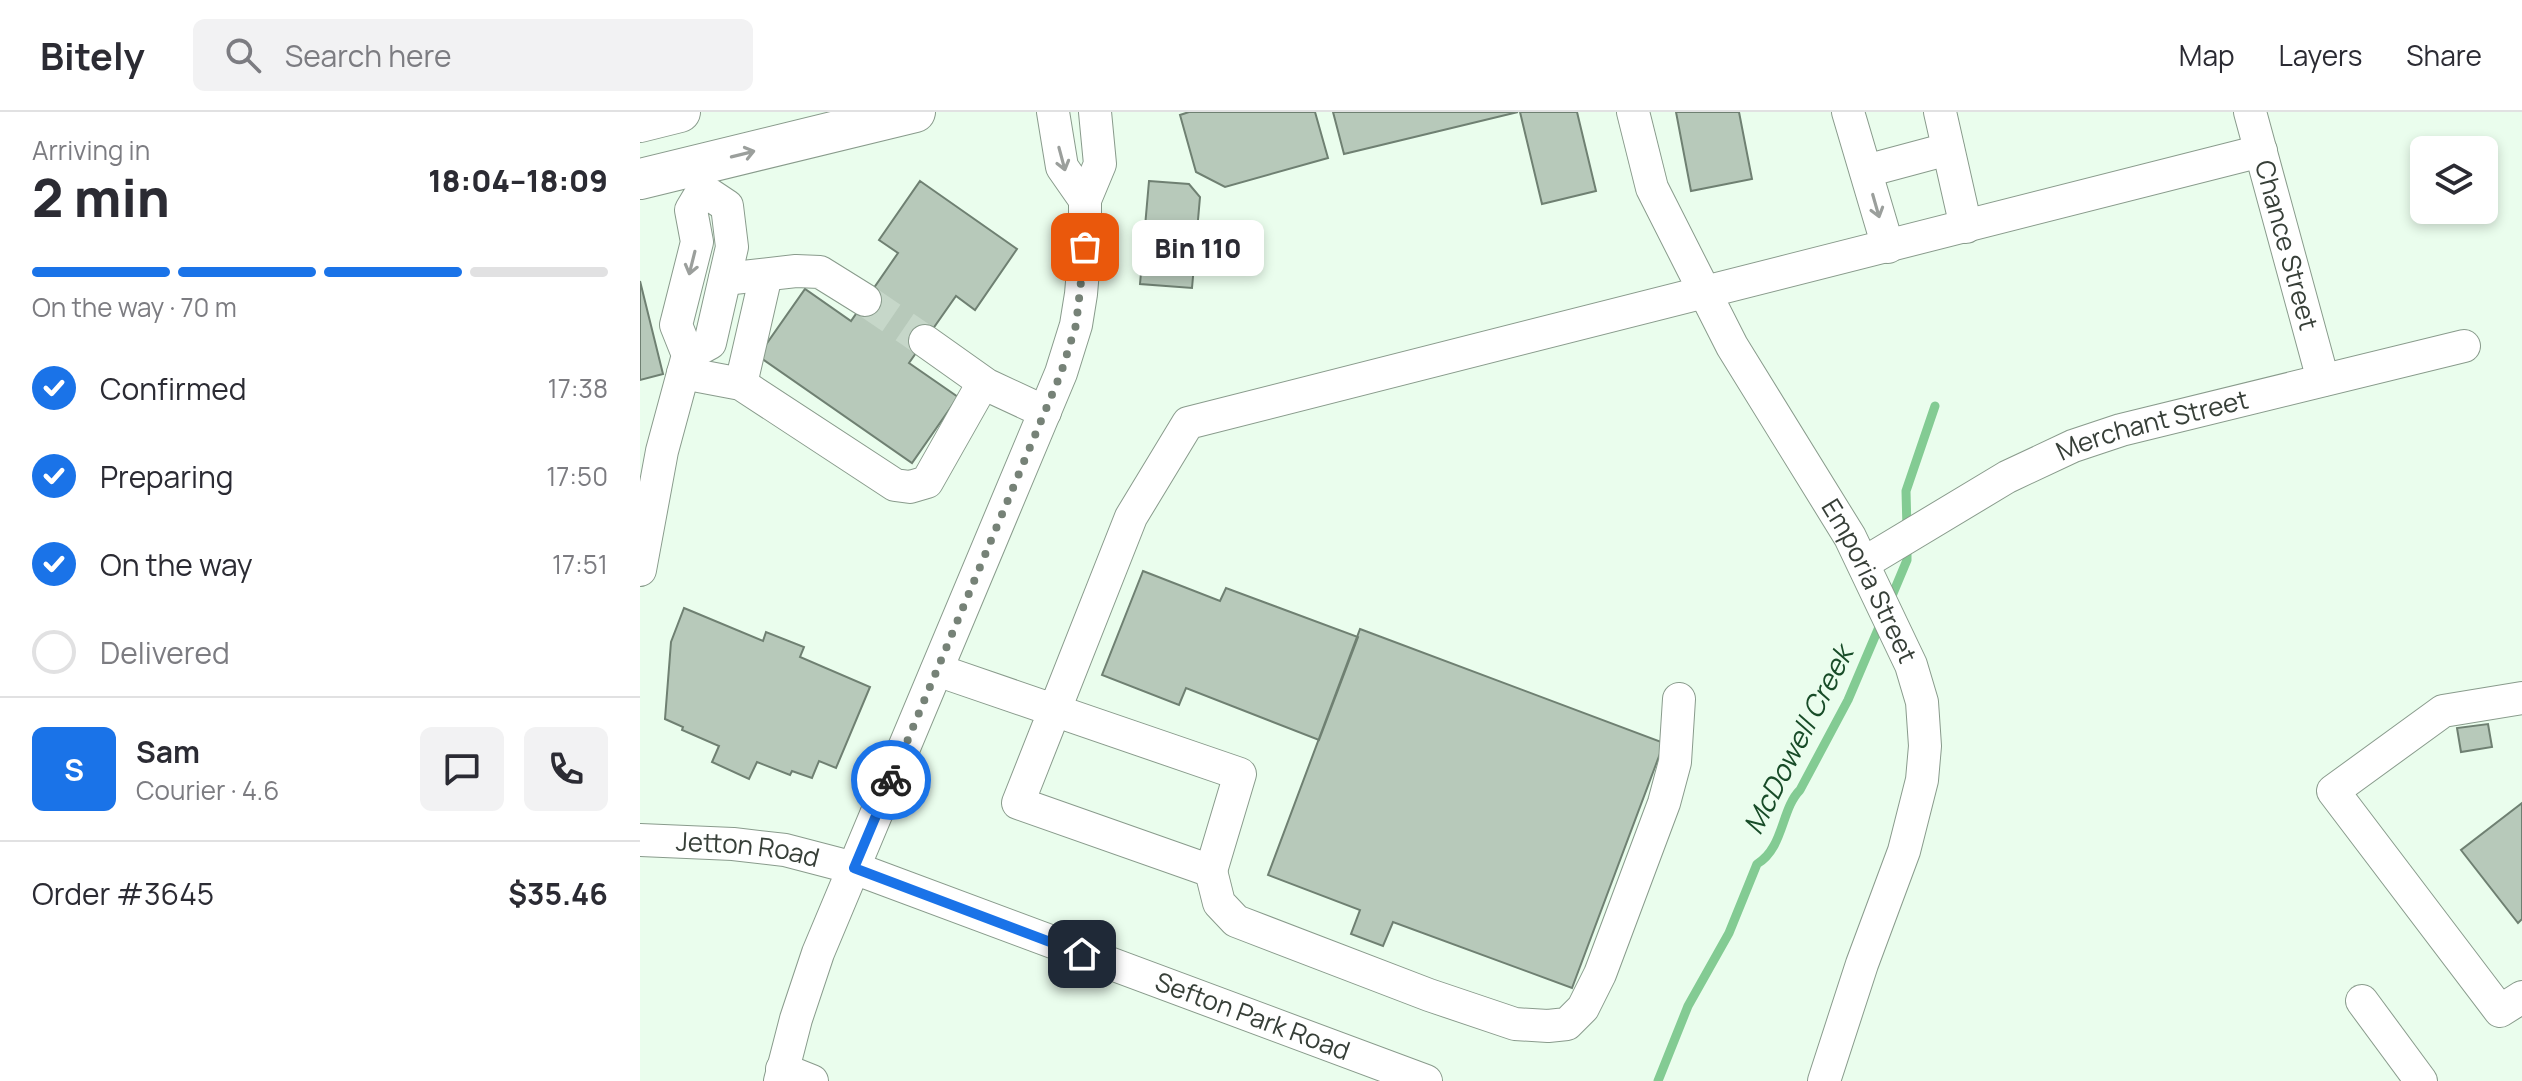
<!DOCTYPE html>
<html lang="en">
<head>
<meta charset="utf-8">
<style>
  body { margin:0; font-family:Manrope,sans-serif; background:#f2f2f3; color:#2b2b33; height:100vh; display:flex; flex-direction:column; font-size:30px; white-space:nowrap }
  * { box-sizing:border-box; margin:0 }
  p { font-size:26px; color:#7c7c81 }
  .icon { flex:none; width:44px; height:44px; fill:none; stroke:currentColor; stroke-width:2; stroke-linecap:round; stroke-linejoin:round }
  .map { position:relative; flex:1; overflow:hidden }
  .details { display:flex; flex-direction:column; background:#fff; width:640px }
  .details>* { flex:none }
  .fabs { position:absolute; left:1770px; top:24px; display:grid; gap:16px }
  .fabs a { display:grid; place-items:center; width:88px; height:88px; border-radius:12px; background:#fff; box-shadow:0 4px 12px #0003; font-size:40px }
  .pin { position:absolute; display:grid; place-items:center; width:68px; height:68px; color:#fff; margin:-34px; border-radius:16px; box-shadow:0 4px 12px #0006 }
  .courier { position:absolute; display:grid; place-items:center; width:80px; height:80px; margin:-40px; border:6px solid #1a73e8; border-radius:50%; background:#fff; color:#222; box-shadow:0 2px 10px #0007 }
  .bubble { position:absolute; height:56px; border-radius:12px; background:#fff; box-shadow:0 4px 12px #0003; font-size:26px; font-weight:800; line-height:56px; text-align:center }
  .headline em { font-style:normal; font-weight:800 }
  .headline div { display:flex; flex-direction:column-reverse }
  .headline { display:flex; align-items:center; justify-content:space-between; height:136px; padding:0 32px }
  h1 { font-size:52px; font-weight:800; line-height:60px }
  .bar { display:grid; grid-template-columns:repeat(4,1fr); gap:12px 8px; align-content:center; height:96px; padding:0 32px }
  .bar i { height:10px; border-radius:6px; background:#e1e1e2 }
  .bar .on { background:#1a73e8 }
  .bar p { grid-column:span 4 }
  .line { display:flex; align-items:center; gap:20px; padding:0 32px; border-top:2px solid #e1e1e2 }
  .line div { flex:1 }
  .round { display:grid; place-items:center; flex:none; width:84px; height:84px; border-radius:12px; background:#f2f2f3 }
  ol { padding:0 32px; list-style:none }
  li { display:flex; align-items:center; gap:24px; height:88px }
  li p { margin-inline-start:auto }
  li .icon { padding:8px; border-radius:50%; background:#1a73e8; color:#fff; stroke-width:4 }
  li:last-child { color:#7c7c81 }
  li i { width:44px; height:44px; border:4px solid #e1e1e2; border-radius:50% }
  header { display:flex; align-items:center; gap:48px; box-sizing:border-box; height:112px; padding:0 40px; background:#fff; border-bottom:2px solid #e1e1e2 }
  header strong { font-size:38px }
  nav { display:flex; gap:44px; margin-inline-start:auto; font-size:28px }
  .search { width:560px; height:72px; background:#f2f2f3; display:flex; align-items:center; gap:20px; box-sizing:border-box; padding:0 28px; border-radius:12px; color:#7c7c81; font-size:30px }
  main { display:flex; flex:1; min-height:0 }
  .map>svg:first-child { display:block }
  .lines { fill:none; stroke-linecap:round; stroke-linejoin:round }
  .stream { stroke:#83cb93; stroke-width:9 }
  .building { fill:#b7c9ba; stroke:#6f8072; stroke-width:2 }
  .minor-tunnel { stroke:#c6d7c9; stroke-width:32; stroke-dasharray:32 16; stroke-linecap:butt }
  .minor-casing { stroke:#899b8c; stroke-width:34 }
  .major-casing { stroke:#899b8c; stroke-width:42 }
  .minor { stroke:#fff; stroke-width:32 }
  .major { stroke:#fff; stroke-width:40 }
  .oneway { stroke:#9b9f9c }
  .done { stroke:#768277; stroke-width:8; stroke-dasharray:0 14.4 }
  .route { stroke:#1a73e8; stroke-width:10 }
  .labels { text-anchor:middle; stroke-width:7; stroke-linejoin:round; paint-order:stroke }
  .street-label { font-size:26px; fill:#373f38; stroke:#eafded }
  .water-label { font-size:28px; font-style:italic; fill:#184c28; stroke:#eafded }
</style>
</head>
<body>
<header>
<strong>Bitely</strong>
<div class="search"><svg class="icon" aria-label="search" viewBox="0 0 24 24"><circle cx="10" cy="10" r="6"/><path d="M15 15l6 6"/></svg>Search here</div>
<nav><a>Map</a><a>Layers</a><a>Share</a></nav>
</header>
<main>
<section class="details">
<div class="headline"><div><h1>2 min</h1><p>Arriving in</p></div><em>18:04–18:09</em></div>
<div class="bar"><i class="on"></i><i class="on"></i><i class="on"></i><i></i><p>On the way · 70 m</p></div>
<ol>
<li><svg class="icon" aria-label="check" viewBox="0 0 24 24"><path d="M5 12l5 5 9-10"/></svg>Confirmed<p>17:38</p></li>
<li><svg class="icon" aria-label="check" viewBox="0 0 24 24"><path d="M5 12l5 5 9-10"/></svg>Preparing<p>17:50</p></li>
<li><svg class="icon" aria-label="check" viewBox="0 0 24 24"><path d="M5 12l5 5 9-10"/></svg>On the way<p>17:51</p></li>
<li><i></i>Delivered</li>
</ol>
<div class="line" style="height:144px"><b class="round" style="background:#1a73e8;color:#fff">S</b><div><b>Sam</b><p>Courier · 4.6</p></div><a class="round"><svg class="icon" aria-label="chat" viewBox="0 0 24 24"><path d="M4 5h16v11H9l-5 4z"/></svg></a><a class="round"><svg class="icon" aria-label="phone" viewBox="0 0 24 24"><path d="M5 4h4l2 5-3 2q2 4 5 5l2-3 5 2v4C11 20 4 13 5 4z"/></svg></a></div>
<div class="line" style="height:104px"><div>Order #3645</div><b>$35.46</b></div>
</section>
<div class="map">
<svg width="1882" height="969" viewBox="0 0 1882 969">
  <rect width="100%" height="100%" fill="#eafded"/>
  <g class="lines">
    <!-- stream -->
    <path class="stream" d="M1267,418L1266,379L1295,294
      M1249,491L1267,448V433
      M1018,969L1048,894L1089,821L1117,752C1144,736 1141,697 1160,678L1208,588L1242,508"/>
  </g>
  <!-- building -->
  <path class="building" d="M549,0H675L688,46L585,75L556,60L540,3Z
    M693,0H878L704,42Z
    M880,0H937L956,79L902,92Z
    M1036,0H1099L1112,67L1051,79Z
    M280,69L377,137L335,198L316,184L269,251L318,285L272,351L118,244L165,177L211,209L258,141L239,128Z
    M509,69L549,72L560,85L552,176L500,172Z
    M0,169L23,262L0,268Z
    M503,459L580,489L586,476L718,525L679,628L546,576L539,593L462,563Z
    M44,496L123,529L126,520L164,535L160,545L230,575L196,656L179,649L172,666L152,659L150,663L117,650L109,667L72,650L79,634L42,618L43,615L25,607L31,530Z
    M720,517L1024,631L932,876L753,810L743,834L711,822L720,798L628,763Z
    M1848,612L1852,635L1821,640L1817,616Z
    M1882,691V807L1878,811L1821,738Z"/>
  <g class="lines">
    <!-- minor-tunnel -->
    <path class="minor-tunnel" d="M225,188L285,229"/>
    <defs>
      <g id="minor">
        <path d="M413,0L422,55L445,88"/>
        <path id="s1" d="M993,0L1012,76L1092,234L1210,425L1271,553L1282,590L1285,634L1282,668L1264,739L1222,852L1184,969"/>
        <path d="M1208,0L1248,135"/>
        <path d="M1300,0L1326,115"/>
        <path id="s2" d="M1610,0L1683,268"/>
        <path d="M1226,59L1308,37"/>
        <path d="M85,167L156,159L180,160L225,188"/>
        <path d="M285,229L347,273L405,300"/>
        <path d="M48,243L70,231L92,135L87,94L63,78L58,60"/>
        <path d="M43,261L101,272L255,373L270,375L287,370L343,271"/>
        <path d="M101,272L126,163"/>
        <path id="s3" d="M1224,451L1367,365L1433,334L1481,318L1824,234"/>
        <path d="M0,458L22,339L48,243L36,213L57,130L51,98L63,78"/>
        <path d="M297,558L600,662L571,759L378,691L491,405L548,311L1621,39"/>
        <path d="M1882,586L1803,599L1693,679L1860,899L1882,885"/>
        <path id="s4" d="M0,728L93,732L145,738L214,756L786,969"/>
        <path d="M571,759L579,791L596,809L789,883L875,912L908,914L927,912L943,896L960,862L1024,691L1035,650L1039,587"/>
        <path d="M1722,889L1781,969"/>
        <path d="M142,957L172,969"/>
        <path d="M140,969L156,907L178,841L421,261L436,213L441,182L445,135V88L460,52L455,0"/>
      </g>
      <path id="major" d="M0,10L40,0
        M0,67L275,0"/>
    </defs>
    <!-- minor casing -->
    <use href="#minor" class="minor-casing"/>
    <!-- major casing -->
    <use href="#major" class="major-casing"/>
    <!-- minor -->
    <use href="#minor" class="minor"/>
    <!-- major -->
    <use href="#major" class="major"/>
  </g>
  <!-- one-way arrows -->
  <defs><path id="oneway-shaft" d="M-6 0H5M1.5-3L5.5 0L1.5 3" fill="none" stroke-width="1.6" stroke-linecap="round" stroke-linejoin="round" transform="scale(2)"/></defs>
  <g class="oneway">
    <use href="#oneway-shaft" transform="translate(103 42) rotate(-14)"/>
    <use href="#oneway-shaft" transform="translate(422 47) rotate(75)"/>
    <use href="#oneway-shaft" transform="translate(1236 94) rotate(74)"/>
    <use href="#oneway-shaft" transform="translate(52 151) rotate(104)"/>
  </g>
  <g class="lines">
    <!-- done -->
    <path class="done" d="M251,668L421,261L436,213L445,135"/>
    <!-- route -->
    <path class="route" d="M251,668L214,756L442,842"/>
  </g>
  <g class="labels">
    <!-- street labels -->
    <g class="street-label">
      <text dy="9" stroke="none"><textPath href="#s2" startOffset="138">Chance Street</textPath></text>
      <text dy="9" stroke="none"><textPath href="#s3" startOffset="322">Merchant Street</textPath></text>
      <text dy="9" stroke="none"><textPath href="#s1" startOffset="528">Emporia Street</textPath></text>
      <text dy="9" stroke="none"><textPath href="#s4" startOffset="108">Jetton Road</textPath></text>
      <text dy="9" stroke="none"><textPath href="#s4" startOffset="642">Sefton Park Road</textPath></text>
    </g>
    <!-- water labels -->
    <g class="water-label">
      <text transform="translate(1158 628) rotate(-63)" y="10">McDowell Creek</text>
    </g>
  </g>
</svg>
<div class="fabs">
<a><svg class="icon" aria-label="layers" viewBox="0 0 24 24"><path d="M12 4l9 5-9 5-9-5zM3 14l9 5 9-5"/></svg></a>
</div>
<div class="pin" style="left:445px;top:135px;background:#ea580c"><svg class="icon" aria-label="bag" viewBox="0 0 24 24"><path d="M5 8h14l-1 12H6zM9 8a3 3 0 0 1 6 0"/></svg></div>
<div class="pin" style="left:442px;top:842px;background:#1f2937"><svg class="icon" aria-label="home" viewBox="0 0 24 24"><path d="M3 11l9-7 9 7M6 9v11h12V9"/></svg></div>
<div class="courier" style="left:251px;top:668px"><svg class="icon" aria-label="bike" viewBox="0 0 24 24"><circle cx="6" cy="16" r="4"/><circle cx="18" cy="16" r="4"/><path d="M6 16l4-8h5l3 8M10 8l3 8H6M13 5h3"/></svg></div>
<div class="bubble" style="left:492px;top:108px;width:132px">Bin 110</div>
</div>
</main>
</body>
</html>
